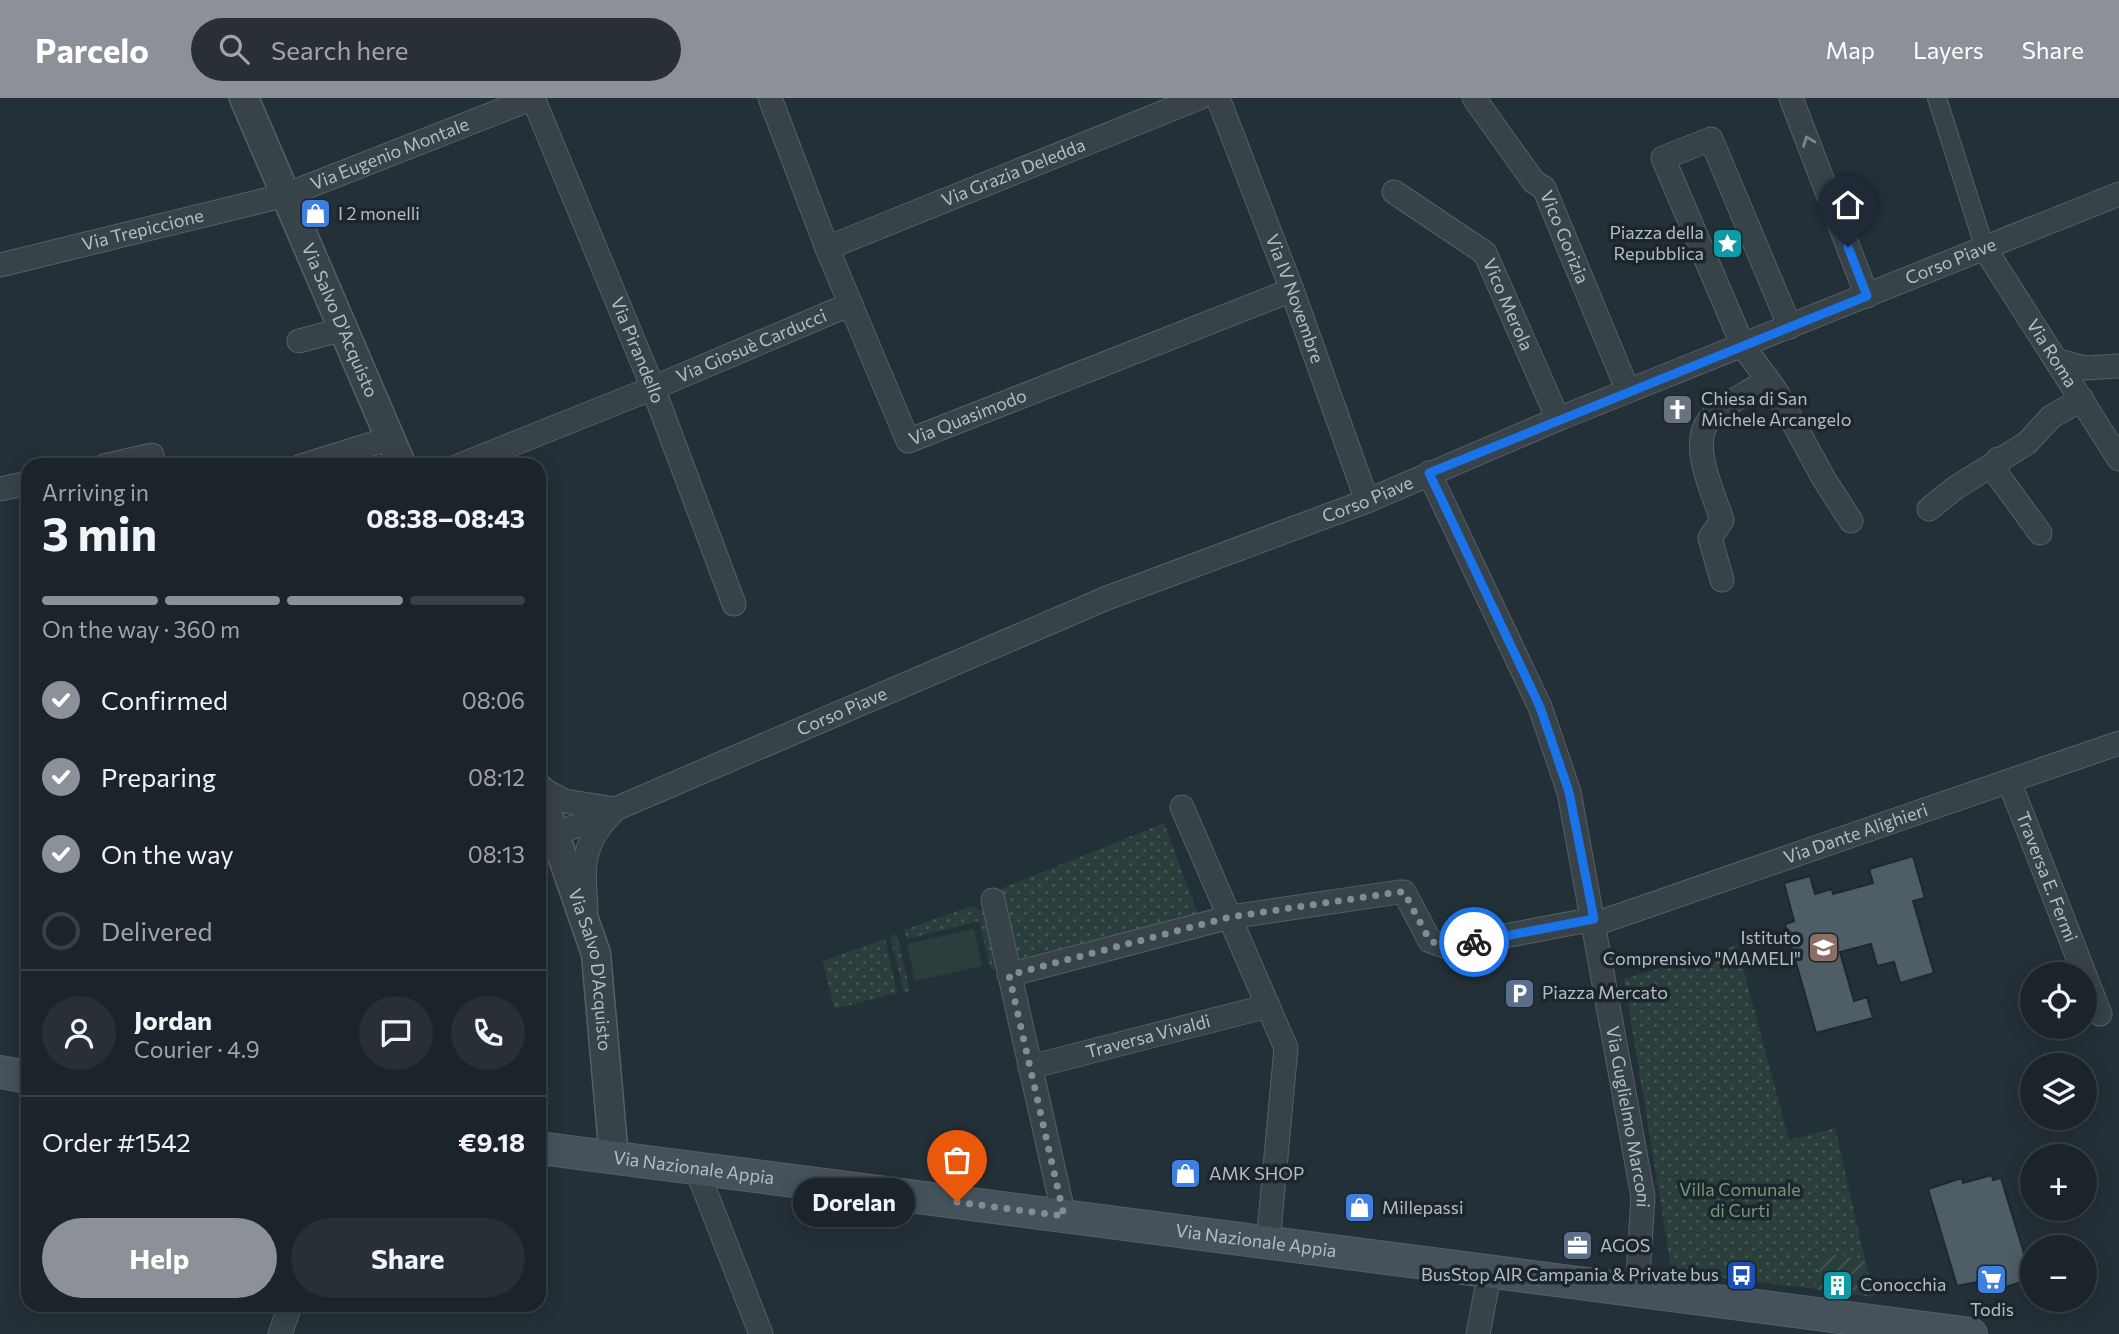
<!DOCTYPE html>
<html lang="en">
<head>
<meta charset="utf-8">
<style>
  body { margin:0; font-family:Commissioner,sans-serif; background:#283036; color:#f1f3f6; height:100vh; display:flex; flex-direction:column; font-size:26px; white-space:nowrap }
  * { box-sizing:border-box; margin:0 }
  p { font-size:23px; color:#a0a4a8 }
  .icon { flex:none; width:38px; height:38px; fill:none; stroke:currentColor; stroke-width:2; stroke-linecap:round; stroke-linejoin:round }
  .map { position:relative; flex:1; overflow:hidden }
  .sheet { position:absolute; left:21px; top:360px; width:525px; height:854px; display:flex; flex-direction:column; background:#1b242a; border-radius:21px; box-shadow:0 4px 18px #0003,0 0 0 2px #394147 }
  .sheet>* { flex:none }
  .buttons { position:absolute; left:2020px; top:864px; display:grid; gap:14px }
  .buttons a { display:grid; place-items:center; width:77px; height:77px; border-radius:50%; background:#1b242a; box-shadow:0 4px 18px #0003,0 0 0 2px #394147; font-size:35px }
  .pin { position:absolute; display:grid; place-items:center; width:60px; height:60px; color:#fff; margin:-72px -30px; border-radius:50% 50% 50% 0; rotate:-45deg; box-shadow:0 0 7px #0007 }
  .pin .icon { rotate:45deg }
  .courier { position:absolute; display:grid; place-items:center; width:70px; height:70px; margin:-35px; border:5px solid #1a73e8; border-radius:50%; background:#fff; color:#222; box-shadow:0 2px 9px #0007 }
  .bubble { position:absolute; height:49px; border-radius:24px; background:#1b242a; box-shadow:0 4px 18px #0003,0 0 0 2px #394147; font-size:23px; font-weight:700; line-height:49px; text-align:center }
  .summary em { font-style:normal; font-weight:700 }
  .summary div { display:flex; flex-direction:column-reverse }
  .summary { display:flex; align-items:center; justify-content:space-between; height:119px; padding:0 21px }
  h1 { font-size:46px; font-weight:700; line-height:52px }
  .bar { display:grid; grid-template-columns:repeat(4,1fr); gap:10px 7px; align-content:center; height:84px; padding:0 21px }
  .bar i { height:9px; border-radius:5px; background:#394147 }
  .bar .on { background:#8c9099 }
  .bar p { grid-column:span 4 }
  .line { display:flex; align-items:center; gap:18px; padding:0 21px; border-top:2px solid #394147 }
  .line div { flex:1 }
  .round { display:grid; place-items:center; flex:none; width:74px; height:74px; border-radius:37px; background:#283036 }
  ol { padding:0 21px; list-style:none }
  li { display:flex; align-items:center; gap:21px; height:77px }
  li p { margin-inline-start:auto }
  li .icon { padding:7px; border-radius:50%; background:#8c9099; color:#fff; stroke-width:4 }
  li:last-child { color:#a0a4a8 }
  li i { width:38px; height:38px; border:4px solid #394147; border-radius:50% }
  .button { display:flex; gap:14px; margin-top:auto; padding:14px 21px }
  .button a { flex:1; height:80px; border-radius:42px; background:#8c9099; color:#fff; font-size:28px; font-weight:700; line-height:80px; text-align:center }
  .button a+a { background:#283036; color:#f1f3f6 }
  header { display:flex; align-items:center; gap:42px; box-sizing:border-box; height:98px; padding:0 35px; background:#8c9099; color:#fff }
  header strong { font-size:33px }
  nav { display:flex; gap:38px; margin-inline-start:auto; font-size:24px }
  .search { width:490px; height:63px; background:#283036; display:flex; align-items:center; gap:18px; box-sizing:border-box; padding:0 24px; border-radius:38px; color:#a0a4a8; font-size:26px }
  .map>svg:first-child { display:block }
  .park { fill:url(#park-dots) }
  .garden { fill:url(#garden-furrows) }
  .pitch { fill:#2a3e3b }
  .building { fill:#4f5d67; stroke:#1f2830; stroke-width:2 }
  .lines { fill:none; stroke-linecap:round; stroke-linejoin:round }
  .pedestrian-casing { stroke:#565f67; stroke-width:20 }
  .minor-casing { stroke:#565f67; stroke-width:25 }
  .tertiary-casing { stroke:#565f67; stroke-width:31 }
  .secondary-casing { stroke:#565f67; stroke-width:34 }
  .pedestrian { stroke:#374249; stroke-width:18 }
  .minor { stroke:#374249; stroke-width:23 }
  .tertiary { stroke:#374249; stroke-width:28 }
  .secondary { stroke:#46525b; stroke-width:32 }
  .oneway { stroke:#7b868d }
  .done { stroke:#818c94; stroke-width:7; stroke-dasharray:0 12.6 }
  .route { stroke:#1a73e8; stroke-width:9 }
  .labels { text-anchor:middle; stroke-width:7; stroke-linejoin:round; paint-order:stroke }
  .street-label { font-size:18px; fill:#b3bdc5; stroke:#1d262d }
  .poi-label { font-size:18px; fill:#b3bdc5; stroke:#1d262d; text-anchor:start }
  .park-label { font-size:18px; fill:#739875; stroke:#1d262d }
</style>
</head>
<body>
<header>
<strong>Parcelo</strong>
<div class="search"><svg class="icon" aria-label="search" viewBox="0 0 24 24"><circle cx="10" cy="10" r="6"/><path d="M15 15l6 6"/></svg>Search here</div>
<nav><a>Map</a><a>Layers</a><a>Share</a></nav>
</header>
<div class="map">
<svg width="2119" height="1236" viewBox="0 0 2119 1236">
  <defs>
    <pattern id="park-dots" width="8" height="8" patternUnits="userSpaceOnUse" patternTransform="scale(1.75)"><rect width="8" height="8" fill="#2a3e3b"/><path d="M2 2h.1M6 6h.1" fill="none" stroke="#465856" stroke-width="1.8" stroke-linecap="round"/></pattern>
    <pattern id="garden-furrows" width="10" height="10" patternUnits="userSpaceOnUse" patternTransform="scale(1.75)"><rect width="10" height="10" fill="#2a3e3b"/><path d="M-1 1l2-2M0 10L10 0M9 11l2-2" fill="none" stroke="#465856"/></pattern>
  </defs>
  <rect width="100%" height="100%" fill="#243038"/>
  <!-- park -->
  <path class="park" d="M1164,725L1199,819L1016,864L998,792Z
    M972,808L985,814L997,871L991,872L979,823L907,841L904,832Z
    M897,836L910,893L904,894L890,839Z
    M885,841L897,895L834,911L823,863Z
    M1737,847L1789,1042L1835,1030L1865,1162L1824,1155L1815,1191L1672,1174L1624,881Z"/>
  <!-- garden -->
  <path class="garden" d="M1823,1155L1865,1162L1875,1199L1846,1196L1845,1201L1825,1198V1193L1815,1191Z"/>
  <!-- pitch -->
  <path class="pitch" d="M974,831L982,868L915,883L907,846Z"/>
  <!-- building -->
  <path class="building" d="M1913,758L1925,800L1913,803L1934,875L1900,885L1894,864L1877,868L1871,846L1840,854L1854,903L1867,899L1873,920L1816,935L1785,826L1794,823L1784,785L1810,778L1815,796L1832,791L1833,796L1873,785L1869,771Z
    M1992,1077L1993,1082L2001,1080L2032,1181L1992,1193L1988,1182L1957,1188L1928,1091L1962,1080L1963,1085Z
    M1827,1179L1848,1181L1845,1201L1825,1198Z"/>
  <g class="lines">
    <defs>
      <path id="pedestrian" d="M1937,0L1985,151"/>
      <g id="minor">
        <path id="s1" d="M533,0L653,290L734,506"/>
        <path id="s2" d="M770,0L827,150L908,343L1292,192"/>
        <path id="s3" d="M1218,0L1292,192L1367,403"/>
        <path id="s4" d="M1474,0L1534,84L1544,90L1628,293"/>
        <path d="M1791,0L1867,198"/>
        <path id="s5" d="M1394,94L1485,155L1558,321"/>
        <path id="s6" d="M827,150L1199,0"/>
        <path id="s7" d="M1985,151L2119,361"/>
        <path id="s8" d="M0,167L286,97L533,0"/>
        <path d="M1790,229L1711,41L1663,60L1743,248L1776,293L1824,381L1851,423"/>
        <path d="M299,243L344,231"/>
        <path d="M2059,263L2085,270L2119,268"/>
        <path d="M1998,361L1997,376L2040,435"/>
        <path d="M104,368L152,357L155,368"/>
        <path d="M301,368L391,340"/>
        <path id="s9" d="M458,368L653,290L851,206"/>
        <path id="s10" d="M1429,375L1540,609L1569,694L1643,1099L1637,1193"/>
        <path d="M0,391L28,385"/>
        <path d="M1929,411L1955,390L2027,345L2051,319L2082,301"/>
        <path d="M1722,482L1710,440L1722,422C1714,396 1689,347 1709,322C1722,306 1750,294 1768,282"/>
        <path id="s11" d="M2009,683L2100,916"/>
        <path d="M539,689L564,703L616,711"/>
        <path d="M1182,709L1286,950L1268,1145"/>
        <path id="s12" d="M557,736L1107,500L1367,403L1558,321L2119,96"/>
        <path d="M993,802L1064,1118"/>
        <path d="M586,809C583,768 581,746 611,716"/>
        <path id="s13" d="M1595,826L2119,645"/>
        <path d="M1009,877L1230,819L1399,794H1404L1430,843L1447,849L1594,821"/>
        <path id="s14" d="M1030,969L1268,908"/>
        <path d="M696,1070L761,1236"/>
        <path d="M280,1236L290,1208"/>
        <path d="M1478,1236L1490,1173"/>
      </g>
      <g id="tertiary">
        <path id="s15" d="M244,0L402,368"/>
        <path id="s16" d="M539,691L596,856L614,1060"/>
      </g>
      <g id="secondary">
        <path d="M0,974L28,979"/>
        <path id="s17" d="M539,1050L1971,1236"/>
      </g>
    </defs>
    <!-- pedestrian casing -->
    <use href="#pedestrian" class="pedestrian-casing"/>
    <!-- minor casing -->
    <use href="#minor" class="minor-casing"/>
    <!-- tertiary casing -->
    <use href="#tertiary" class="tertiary-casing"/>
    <!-- secondary casing -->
    <use href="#secondary" class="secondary-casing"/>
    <!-- pedestrian -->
    <use href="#pedestrian" class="pedestrian"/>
    <!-- minor -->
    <use href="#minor" class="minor"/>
    <!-- tertiary -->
    <use href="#tertiary" class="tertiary"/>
    <!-- secondary -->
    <use href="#secondary" class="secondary"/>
  </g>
  <!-- one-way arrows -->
  <defs><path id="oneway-chevron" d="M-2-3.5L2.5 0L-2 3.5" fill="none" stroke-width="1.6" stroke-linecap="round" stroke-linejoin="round" transform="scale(1.75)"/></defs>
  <use class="oneway" href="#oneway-chevron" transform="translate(1808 43) rotate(-111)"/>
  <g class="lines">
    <!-- done -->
    <path class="done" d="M957,1104L1064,1118L1009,877L1230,819L1399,794H1404L1430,843L1447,849L1474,844"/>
    <!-- route -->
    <path class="route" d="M1474,844L1594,821L1569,694L1540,609L1429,375L1867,198L1848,149"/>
  </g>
  <!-- icons -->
  <defs>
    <symbol id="shop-square" viewBox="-11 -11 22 22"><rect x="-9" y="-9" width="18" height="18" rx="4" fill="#3f7fe0" stroke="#1d262d"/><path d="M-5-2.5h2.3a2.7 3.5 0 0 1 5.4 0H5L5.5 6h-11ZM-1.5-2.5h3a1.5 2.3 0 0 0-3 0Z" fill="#fff"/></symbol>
    <symbol id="sight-square" viewBox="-11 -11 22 22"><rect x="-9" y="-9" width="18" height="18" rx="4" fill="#0f9aa8" stroke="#1d262d"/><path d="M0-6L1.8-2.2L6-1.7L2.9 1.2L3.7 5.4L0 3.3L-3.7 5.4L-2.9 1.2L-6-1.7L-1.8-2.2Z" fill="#fff"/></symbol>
    <symbol id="church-square" viewBox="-11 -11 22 22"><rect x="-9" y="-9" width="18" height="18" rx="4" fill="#6b7280" stroke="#1d262d"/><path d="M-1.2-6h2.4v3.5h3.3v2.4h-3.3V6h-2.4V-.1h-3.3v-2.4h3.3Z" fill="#fff"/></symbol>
    <symbol id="school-square" viewBox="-11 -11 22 22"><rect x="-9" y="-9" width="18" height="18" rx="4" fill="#8d6e63" stroke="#1d262d"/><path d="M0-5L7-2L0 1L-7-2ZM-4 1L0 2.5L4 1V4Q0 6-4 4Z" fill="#fff"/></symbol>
    <symbol id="parking-square" viewBox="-11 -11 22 22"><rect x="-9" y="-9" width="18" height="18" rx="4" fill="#5c6f8a" stroke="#1d262d"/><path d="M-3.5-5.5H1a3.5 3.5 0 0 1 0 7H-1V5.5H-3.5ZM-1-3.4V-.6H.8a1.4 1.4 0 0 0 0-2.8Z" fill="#fff"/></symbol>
    <symbol id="office-square" viewBox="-11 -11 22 22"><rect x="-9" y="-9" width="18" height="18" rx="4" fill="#5c6f8a" stroke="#1d262d"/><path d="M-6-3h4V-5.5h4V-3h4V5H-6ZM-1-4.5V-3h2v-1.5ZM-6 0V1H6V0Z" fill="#fff"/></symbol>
    <symbol id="bus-square" viewBox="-11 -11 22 22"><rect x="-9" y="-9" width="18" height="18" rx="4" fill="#1a4fb4" stroke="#1d262d"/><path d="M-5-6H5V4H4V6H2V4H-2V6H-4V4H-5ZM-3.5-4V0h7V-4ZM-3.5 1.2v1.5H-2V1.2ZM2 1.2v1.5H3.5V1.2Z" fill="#fff"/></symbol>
    <symbol id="supermarket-square" viewBox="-11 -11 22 22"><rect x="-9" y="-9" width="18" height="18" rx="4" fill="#3f7fe0" stroke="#1d262d"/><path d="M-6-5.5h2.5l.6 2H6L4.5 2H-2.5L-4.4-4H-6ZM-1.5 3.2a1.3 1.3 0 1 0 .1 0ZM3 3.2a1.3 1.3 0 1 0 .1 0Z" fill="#fff"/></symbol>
    <symbol id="building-square" viewBox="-11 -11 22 22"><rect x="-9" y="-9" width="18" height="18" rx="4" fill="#0f9aa8" stroke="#1d262d"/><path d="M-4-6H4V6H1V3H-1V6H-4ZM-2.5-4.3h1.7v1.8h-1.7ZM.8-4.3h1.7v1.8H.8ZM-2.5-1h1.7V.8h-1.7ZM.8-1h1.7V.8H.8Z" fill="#fff"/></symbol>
  </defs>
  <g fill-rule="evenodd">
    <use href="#shop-square" x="298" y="98" width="35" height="35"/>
    <use href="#sight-square" x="1710" y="128" width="35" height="35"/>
    <use href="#church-square" x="1660" y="294" width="35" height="35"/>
    <use href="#school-square" x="1806" y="832" width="35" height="35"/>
    <use href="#parking-square" x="1502" y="878" width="35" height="35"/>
    <use href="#shop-square" x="1168" y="1058" width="35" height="35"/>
    <use href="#shop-square" x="1342" y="1092" width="35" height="35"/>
    <use href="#office-square" x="1560" y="1130" width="35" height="35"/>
    <use href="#bus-square" x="1724" y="1160" width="35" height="35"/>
    <use href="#supermarket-square" x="1974" y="1164" width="35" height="35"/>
    <use href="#building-square" x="1820" y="1170" width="35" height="35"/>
  </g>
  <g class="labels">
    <!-- street labels -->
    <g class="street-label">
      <text dy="6" stroke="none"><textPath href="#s8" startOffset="406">Via Eugenio Montale</textPath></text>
      <text dy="6" stroke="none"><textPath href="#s6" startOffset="201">Via Grazia Deledda</textPath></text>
      <text dy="6" stroke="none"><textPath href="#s8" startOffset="147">Via Trepiccione</textPath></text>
      <text dy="6" stroke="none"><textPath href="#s4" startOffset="168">Vico Gorizia</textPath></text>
      <text dy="6" stroke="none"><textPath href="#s12" startOffset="1507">Corso Piave</textPath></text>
      <text dy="6" stroke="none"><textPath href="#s3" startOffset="215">Via IV Novembre</textPath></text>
      <text dy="6" stroke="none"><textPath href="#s5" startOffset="166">Vico Merola</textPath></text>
      <text dy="6" stroke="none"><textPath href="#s15" startOffset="242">Via Salvo D'Acquisto</textPath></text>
      <text dy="6" stroke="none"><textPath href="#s9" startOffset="317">Via Giosuè Carducci</textPath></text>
      <text dy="6" stroke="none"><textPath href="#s1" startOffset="273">Via Pirandello</textPath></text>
      <text dy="6" stroke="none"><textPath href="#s7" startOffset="124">Via Roma</textPath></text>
      <text dy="6" stroke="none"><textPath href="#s2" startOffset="434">Via Quasimodo</textPath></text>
      <text dy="6" stroke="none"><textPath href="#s12" startOffset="877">Corso Piave</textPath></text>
      <text dy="6" stroke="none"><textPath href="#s12" startOffset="310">Corso Piave</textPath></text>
      <text dy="6" stroke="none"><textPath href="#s13" startOffset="276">Via Dante Alighieri</textPath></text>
      <text dy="6" stroke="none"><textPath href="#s11" startOffset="103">Traversa E. Fermi</textPath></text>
      <text dy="6" stroke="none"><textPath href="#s16" startOffset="189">Via Salvo D'Acquisto</textPath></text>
      <text dy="6" stroke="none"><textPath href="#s14" startOffset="122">Traversa Vivaldi</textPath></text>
      <text dy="6" stroke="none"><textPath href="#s10" startOffset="679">Via Guglielmo Marconi</textPath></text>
      <text dy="6" stroke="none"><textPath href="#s17" startOffset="156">Via Nazionale Appia</textPath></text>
      <text dy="6" stroke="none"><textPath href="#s17" startOffset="723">Via Nazionale Appia</textPath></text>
    </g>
    <!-- poi labels -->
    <g class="poi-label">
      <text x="338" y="122">I 2 monelli</text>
      <text x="1704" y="141" text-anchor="end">Piazza della<tspan x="1704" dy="21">Repubblica</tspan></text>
      <text x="1701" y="307">Chiesa di San<tspan x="1701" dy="21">Michele Arcangelo</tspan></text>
      <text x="1801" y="846" text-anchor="end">Istituto<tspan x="1801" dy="21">Comprensivo "MAMELI"</tspan></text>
      <text x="1542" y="901">Piazza Mercato</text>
      <text x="1209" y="1082">AMK SHOP</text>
      <text x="1382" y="1116">Millepassi</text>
      <text x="1600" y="1154">AGOS</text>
      <text x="1719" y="1183" text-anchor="end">BusStop AIR Campania &amp; Private bus</text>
      <text x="1860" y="1193">Conocchia</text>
      <text x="1992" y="1218" text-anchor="middle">Todis</text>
    </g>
    <!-- park labels -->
    <g class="park-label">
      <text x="1740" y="1098">Villa Comunale<tspan x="1740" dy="21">di Curti</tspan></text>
    </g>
  </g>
</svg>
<div class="buttons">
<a><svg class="icon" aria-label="locate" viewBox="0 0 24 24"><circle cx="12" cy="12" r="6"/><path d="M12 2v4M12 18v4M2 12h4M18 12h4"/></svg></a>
<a><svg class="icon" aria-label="layers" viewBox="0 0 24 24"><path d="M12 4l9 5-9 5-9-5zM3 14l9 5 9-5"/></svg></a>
<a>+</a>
<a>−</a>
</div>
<div class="pin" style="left:957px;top:1104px;background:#ea580c"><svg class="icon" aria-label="bag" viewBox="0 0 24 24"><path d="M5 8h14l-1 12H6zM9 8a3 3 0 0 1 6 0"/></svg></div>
<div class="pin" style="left:1848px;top:149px;background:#1f2937"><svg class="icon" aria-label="home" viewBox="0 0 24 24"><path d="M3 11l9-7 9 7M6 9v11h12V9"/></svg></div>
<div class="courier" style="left:1474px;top:844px"><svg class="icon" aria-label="bike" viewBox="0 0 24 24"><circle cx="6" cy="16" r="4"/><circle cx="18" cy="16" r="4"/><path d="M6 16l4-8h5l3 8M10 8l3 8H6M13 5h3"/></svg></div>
<div class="bubble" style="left:793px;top:1080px;width:122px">Dorelan</div>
<section class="sheet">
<div class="summary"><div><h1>3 min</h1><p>Arriving in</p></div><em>08:38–08:43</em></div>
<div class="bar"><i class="on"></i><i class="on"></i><i class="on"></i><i></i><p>On the way · 360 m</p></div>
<ol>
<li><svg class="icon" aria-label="check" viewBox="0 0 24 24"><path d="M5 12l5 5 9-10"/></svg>Confirmed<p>08:06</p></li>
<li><svg class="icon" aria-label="check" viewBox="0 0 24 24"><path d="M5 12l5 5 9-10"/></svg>Preparing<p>08:12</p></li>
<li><svg class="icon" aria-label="check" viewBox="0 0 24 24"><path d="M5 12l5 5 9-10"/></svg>On the way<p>08:13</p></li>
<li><i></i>Delivered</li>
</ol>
<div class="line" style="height:126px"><a class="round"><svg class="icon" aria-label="person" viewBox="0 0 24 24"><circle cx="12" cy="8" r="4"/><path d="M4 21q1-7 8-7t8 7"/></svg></a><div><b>Jordan</b><p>Courier · 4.9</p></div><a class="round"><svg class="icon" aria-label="chat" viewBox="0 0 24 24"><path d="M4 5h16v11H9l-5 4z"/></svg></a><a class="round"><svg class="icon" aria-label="phone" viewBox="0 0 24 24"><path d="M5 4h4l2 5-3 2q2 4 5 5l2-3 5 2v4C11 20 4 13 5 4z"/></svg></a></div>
<div class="line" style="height:91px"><div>Order #1542</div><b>€9.18</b></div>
<div class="button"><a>Help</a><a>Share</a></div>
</section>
</div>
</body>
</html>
